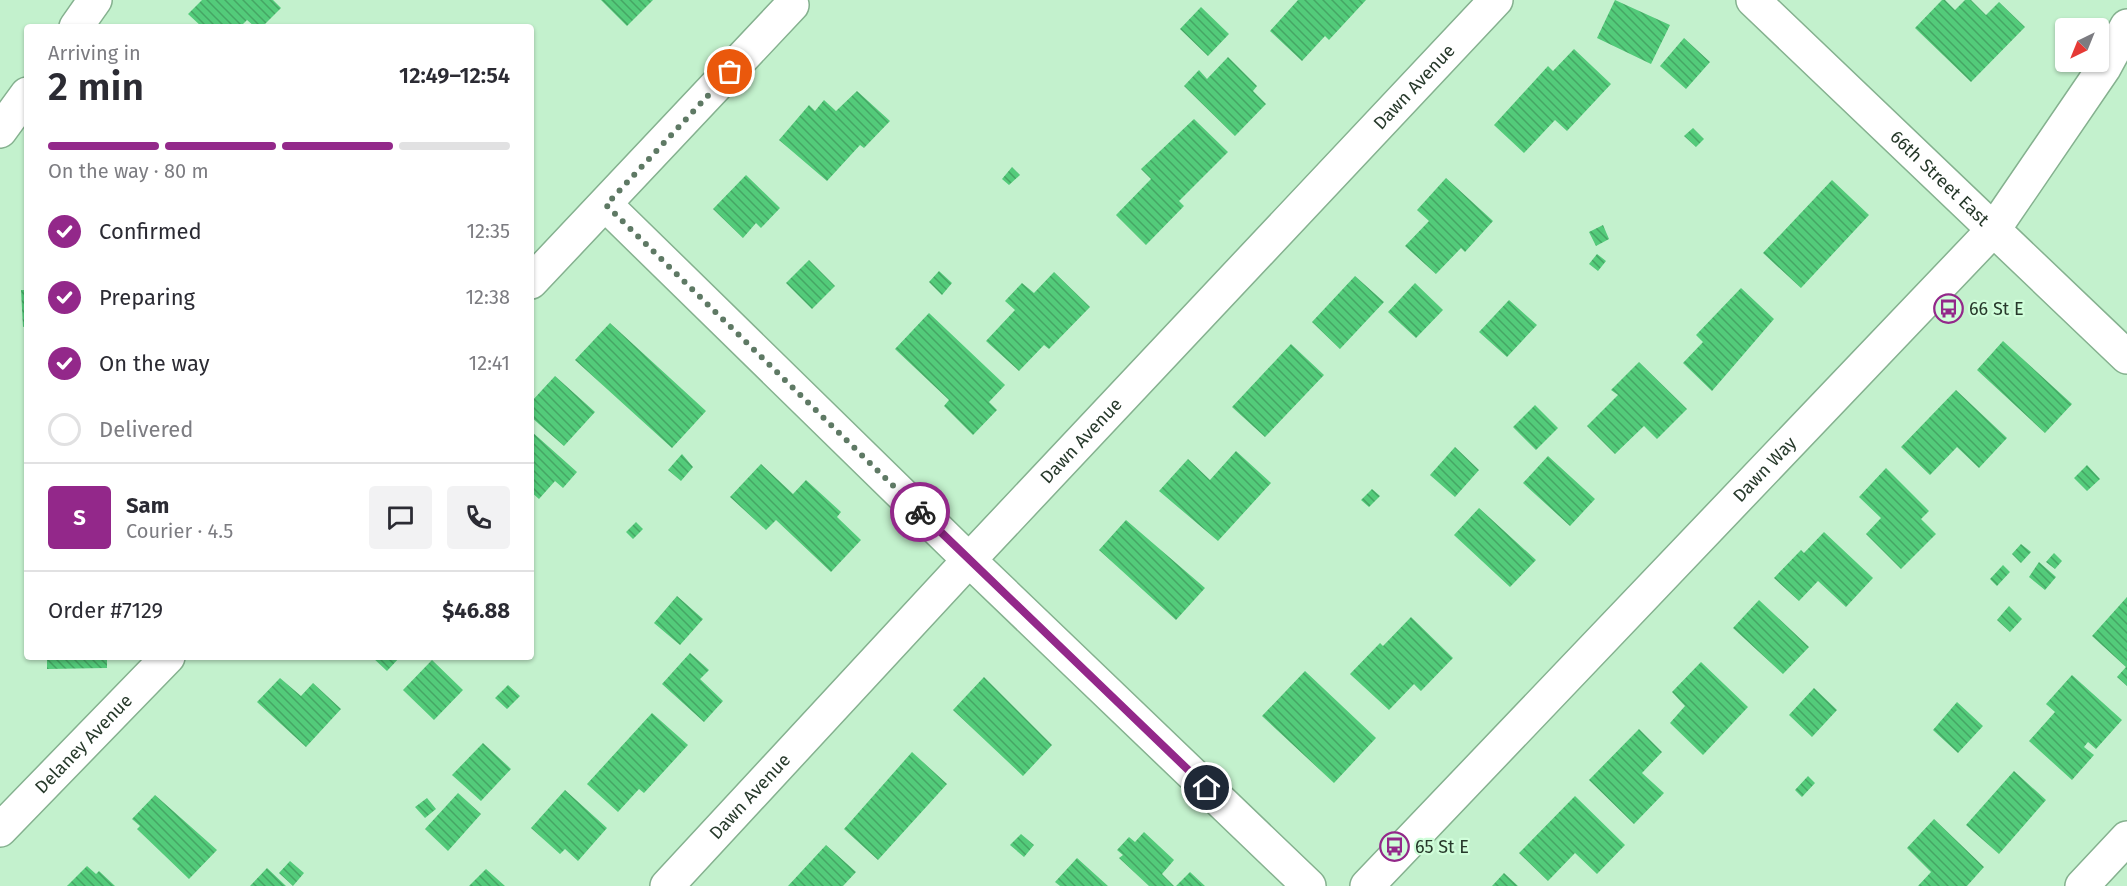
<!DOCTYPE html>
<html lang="en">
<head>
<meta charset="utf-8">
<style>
  body { margin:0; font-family:"Fira Sans",sans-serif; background:#f2f2f3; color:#2b2b33; height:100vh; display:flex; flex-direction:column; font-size:22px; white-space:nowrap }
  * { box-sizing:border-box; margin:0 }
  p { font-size:20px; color:#7c7c81 }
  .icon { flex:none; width:33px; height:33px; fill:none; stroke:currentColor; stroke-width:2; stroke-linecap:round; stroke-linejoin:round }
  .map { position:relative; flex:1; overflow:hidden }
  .details { position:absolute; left:24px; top:24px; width:510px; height:636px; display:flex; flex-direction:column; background:#fff; border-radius:6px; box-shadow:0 2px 4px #0004 }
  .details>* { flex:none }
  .needle { width:39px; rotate:223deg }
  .controls { position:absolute; left:2055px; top:18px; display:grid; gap:12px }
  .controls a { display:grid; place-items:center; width:54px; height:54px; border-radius:6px; background:#fff; box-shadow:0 2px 4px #0004; font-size:30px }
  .pin { position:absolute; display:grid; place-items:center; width:51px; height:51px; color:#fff; margin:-26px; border:3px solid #fff; border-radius:50%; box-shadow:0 2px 6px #0007 }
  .courier { position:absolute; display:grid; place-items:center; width:60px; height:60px; margin:-30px; border:4px solid #93288a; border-radius:50%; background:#fff; color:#222; box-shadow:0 2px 8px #0007 }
  .overview em { font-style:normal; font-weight:600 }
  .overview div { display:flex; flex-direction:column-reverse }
  .overview { display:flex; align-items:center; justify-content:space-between; height:102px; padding:0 24px }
  h1 { font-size:39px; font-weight:600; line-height:45px }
  .bar { display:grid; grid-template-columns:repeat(4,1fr); gap:9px 6px; align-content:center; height:72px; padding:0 24px }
  .bar i { height:8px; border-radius:4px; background:#e1e1e2 }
  .bar .active { background:#93288a }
  .bar p { grid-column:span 4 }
  .line { display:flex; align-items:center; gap:15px; padding:0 24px; border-top:2px solid #e1e1e2 }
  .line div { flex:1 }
  .round { display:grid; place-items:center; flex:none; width:63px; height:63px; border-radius:6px; background:#f2f2f3 }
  ol { padding:0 24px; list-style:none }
  li { display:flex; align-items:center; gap:18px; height:66px }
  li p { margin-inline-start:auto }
  li .icon { padding:6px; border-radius:50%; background:#93288a; color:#fff; stroke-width:4 }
  li:last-child { color:#7c7c81 }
  li i { width:33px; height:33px; border:3px solid #e1e1e2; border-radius:50% }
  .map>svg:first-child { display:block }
  .building { fill:url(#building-back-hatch) }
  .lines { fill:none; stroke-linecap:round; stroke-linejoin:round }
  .minor-casing { stroke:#85b18f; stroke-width:36 }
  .minor { stroke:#fff; stroke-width:33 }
  .done { stroke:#5e7964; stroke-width:6; stroke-dasharray:0 10.8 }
  .route { stroke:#93288a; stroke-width:8 }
  .labels { text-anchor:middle; stroke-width:4.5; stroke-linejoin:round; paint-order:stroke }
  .street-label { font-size:18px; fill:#27392b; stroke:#d0feda }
  .poi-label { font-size:18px; fill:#27392b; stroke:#d0feda; text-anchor:start }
</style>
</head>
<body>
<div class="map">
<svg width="2127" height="886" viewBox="0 0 2127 886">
  <defs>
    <pattern id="building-back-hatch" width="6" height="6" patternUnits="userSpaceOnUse" patternTransform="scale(1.5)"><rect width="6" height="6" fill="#53cb7a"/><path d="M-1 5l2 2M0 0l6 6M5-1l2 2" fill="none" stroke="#45a664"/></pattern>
  </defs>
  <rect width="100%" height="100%" fill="#c3f1cd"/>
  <!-- building -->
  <path class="building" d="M202,0H273L281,8L262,27H255L247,20L240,27H202L188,14Z
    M601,0H653L627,26Z
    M1298,0H1366L1329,40L1325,36L1302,61L1270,31Z
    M1615,0L1670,25L1651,64L1597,38Z
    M1942,0H1945L1955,10L1965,0H1971L1986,15L1999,2L2025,27L1971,82L1915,28Z
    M1201,7L1229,34L1208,56L1180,29Z
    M1684,38L1710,62L1686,89L1660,66Z
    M1574,49L1611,84L1567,131L1555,120L1524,153L1494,125L1548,66L1553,71Z
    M1228,57L1257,86L1253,91L1266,104L1235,136L1184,86L1199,70L1207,79Z
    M857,91L890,121L864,148L860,145L827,181L779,140L809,105L815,111L824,100L836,111Z
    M1194,119L1228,152L1179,201L1184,206L1146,245L1116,215L1151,179L1141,169Z
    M1693,128L1704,139L1696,147L1684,136Z
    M1012,167L1020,175L1009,185L1002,179Z
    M746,175L780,208L761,228L756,223L743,238L713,209Z
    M1446,178L1493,221L1465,252L1461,248L1436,274L1405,246L1429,221L1417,210Z
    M1832,180L1869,215L1801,288L1763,253Z
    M1603,225L1609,239L1596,246L1589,232Z
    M1597,254L1606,261L1598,271L1589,264Z
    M809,260L835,286L812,309L786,283Z
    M939,271L952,283L942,295L929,282Z
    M1054,272L1090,307L1049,349L1044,345L1019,371L986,341L1015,310L1005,301L1022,283L1034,293Z
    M1355,276L1384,302L1340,349L1312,322Z
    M1415,283L1443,310L1416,338L1388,312Z
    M1741,288L1774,319L1712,391L1683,363L1703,342L1696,335Z
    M21,290H27V326L23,327Z
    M1509,300L1537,325L1507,357L1479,332Z
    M929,313L1005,385L989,402L997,410L973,435L944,406L949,400L895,349Z
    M610,323L706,411L672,448L575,360Z
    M2003,341L2072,404L2045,433L1977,370Z
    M1291,344L1324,375L1265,437L1232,407Z
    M1639,362L1687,409L1657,439L1644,426L1615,454L1587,426L1618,395L1611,390Z
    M555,376L595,412L564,446L531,417V402Z
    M1956,390L2007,438L1979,468L1957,447L1930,475L1901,447Z
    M1535,405L1558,428L1536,450L1513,427Z
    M531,431L577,472L563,488L555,481L539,499L531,492Z
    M1455,447L1479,470L1455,497L1430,475Z
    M1236,451L1271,483L1218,541L1159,491L1188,459L1210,480Z
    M682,454L693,467L681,481L668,470Z
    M1548,456L1595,499L1570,526L1523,483Z
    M761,464L793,494L806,480L841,512L837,517L861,540L831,572L776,520L766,530L730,497Z
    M2087,465L2100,479L2087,491L2074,478Z
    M1886,468L1929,511L1921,519L1936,534L1901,569L1866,534L1881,518L1859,497Z
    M1372,489L1380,496L1369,507L1361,500Z
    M1479,508L1536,560L1510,587L1454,535Z
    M1126,520L1205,588L1176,620L1099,550Z
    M636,522L643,529L633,539L626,532Z
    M1824,532L1873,578L1846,607L1818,581L1799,601L1774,578L1801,550L1804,553Z
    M2021,544L2031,552L2021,563L2012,554Z
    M2054,553L2062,561L2055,569L2046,562Z
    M2039,562L2056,577L2045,590L2029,577Z
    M2003,565L2010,572L1997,586L1990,579Z
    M677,596L703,619L680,645L654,623Z
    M2127,597V686L2117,677L2126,667L2092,636Z
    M1759,600L1809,647L1783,674L1733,628Z
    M2009,606L2022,619L2010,632L1997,620Z
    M1411,617L1453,658L1421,691L1414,684L1389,710L1350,674L1380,643L1383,646Z
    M690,653L709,670L700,679L723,701L704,722L662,684Z
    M47,657H107V668L47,669Z
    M372,657H400L387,671Z
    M432,660L463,690L434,720L403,690Z
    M1701,662L1748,707L1703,755L1670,723L1685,706L1672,692Z
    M1305,671L1376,738L1334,783L1262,716Z
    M2072,675L2122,720L2096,749L2088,742L2084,747L2094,755L2072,780L2029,741L2055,712L2046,704Z
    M984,677L1052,745L1023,776L953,710Z
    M280,678L301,696L313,683L341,709L306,747L257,702Z
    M508,685L520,696L507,709L495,698Z
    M1814,688L1837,710L1812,737L1789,715Z
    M1957,702L1983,726L1958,753L1933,730Z
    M652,713L688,745L644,793L639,789L618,812L587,784Z
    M1639,729L1662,752L1642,773L1664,793L1634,824L1589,780Z
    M483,743L511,769L481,801L452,775Z
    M912,752L947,784L878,860L844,829Z
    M2014,771L2046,800L1999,854L1966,825Z
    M1808,776L1815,783L1802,797L1795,790Z
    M565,790L607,828L578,861L565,849L560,854L531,828Z
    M458,793L481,814L448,851L425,829Z
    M155,795L217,850L189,879L137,829L140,826L132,819Z
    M1575,796L1625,845L1597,874L1575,853L1548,881L1519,853Z
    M427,798L436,809L425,818L415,807Z
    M1934,819L1984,867L1967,886H1918L1931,872L1907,848Z
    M1144,832L1174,860L1162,874L1174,886H1149L1119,858L1123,855L1117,850L1129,837L1135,842Z
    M1021,834L1034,845L1024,857L1010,845Z
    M826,845L856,872L843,886H788Z
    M1077,858L1108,886H1060L1055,882Z
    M290,861L304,873L293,886L279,873Z
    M87,866L96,874L99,871L115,886H67Z
    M267,868L286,886H250Z
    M486,869L505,886H469Z
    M1190,872L1205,886H1176Z
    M1504,873L1518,886H1492Z"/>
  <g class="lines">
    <defs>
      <g id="minor">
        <path id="s1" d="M1753,0L2127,357"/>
        <path d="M76,27L95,0"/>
        <path d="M0,131L27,94"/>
        <path d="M606,205L969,560L1309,886"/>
        <path d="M531,282L792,5"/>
        <path id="s2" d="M0,830L168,657"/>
        <path id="s3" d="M667,886L969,560L1496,0"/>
        <path id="s4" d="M1367,886L1994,229L2104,68L2127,26"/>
        <path d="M2082,886L2127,838"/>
      </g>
    </defs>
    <!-- minor casing -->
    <use href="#minor" class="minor-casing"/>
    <!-- minor -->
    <use href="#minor" class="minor"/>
  </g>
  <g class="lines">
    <!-- done -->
    <path class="done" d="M730,72L606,205L920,512"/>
    <!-- route -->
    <path class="route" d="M920,512L1207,788"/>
  </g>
  <!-- icons -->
  <defs>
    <symbol id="bus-ring" viewBox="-11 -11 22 22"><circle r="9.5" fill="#d0feda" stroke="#93288a" stroke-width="1.5"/><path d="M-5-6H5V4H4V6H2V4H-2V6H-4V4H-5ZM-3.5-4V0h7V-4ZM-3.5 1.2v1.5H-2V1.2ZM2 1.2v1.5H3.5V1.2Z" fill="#93288a"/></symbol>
  </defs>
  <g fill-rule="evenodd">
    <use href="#bus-ring" x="1932" y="292" width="33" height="33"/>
    <use href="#bus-ring" x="1378" y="830" width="33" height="33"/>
  </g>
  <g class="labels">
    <!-- street labels -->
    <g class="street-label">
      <text dy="6" stroke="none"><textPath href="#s3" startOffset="1094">Dawn Avenue</textPath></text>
      <text dy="6" stroke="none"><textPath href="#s1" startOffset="258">66th Street East</textPath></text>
      <text dy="6" stroke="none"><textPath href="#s3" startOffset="608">Dawn Avenue</textPath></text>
      <text dy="6" stroke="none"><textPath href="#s4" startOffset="576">Dawn Way</textPath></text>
      <text dy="6" stroke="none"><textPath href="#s2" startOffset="120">Delaney Avenue</textPath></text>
      <text dy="6" stroke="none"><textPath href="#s3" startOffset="122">Dawn Avenue</textPath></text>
    </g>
    <!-- poi labels -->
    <g class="poi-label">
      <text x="1969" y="315">66 St E</text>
      <text x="1415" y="853">65 St E</text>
    </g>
  </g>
</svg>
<div class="controls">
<a><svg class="needle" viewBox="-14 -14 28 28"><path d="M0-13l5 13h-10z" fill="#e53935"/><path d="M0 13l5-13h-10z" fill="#7c7c81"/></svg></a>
</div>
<div class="pin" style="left:730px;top:72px;background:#ea580c"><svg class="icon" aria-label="bag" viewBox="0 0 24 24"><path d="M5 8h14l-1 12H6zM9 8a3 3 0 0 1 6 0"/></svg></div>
<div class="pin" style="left:1207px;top:788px;background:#1f2937"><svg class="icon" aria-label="home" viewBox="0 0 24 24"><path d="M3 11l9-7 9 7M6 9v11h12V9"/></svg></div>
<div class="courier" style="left:920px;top:512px"><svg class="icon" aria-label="bike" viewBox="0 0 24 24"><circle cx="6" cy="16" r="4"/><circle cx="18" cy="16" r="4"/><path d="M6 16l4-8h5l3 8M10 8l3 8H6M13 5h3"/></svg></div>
<section class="details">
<div class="overview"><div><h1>2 min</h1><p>Arriving in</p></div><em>12:49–12:54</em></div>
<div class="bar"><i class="active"></i><i class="active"></i><i class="active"></i><i></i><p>On the way · 80 m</p></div>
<ol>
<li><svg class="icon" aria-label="check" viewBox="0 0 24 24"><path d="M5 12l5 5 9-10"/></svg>Confirmed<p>12:35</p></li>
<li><svg class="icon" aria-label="check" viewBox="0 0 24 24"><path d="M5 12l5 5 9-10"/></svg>Preparing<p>12:38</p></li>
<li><svg class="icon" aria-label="check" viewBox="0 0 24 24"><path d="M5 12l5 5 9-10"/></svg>On the way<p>12:41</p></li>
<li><i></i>Delivered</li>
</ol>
<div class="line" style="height:108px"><b class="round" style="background:#93288a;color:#fff">S</b><div><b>Sam</b><p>Courier · 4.5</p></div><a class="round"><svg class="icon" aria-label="chat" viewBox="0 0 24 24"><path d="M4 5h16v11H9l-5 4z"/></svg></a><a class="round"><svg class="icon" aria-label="phone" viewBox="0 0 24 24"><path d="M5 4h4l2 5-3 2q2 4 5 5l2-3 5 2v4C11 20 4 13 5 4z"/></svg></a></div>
<div class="line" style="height:78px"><div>Order #7129</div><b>$46.88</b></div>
</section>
</div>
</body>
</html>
